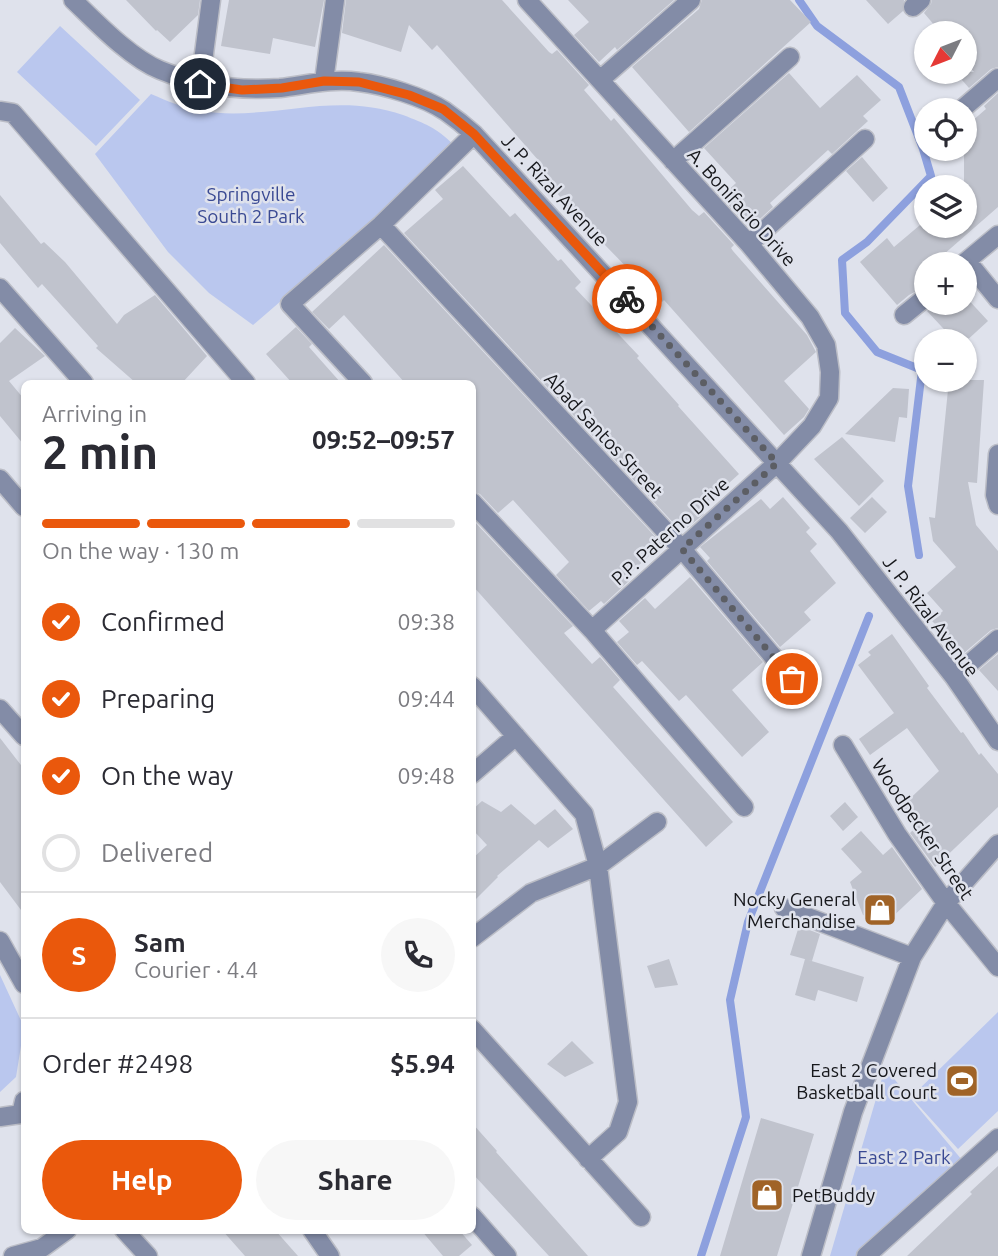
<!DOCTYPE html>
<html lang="en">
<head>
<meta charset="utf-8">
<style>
  body { margin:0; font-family:Ubuntu,sans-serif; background:#f7f7f7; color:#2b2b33; height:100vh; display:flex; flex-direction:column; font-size:26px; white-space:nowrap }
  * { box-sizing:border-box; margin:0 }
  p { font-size:23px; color:#7c7c81 }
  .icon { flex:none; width:38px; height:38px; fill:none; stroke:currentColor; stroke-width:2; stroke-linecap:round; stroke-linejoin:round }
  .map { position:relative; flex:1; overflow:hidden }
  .panel { position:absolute; left:21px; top:380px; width:455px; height:854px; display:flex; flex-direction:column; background:#fff; border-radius:10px; box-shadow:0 2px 5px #0004 }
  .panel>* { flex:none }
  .needle { width:46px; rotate:228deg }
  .fabs { position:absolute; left:914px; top:21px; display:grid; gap:14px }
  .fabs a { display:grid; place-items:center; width:63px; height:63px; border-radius:50%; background:#fff; box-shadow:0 2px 5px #0004; font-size:35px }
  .pin { position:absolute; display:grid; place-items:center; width:60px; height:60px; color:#fff; margin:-30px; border:4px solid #fff; border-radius:50%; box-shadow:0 2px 7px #0007 }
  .courier { position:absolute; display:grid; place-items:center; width:70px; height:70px; margin:-35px; border:5px solid #ea580c; border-radius:50%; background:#fff; color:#222; box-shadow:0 2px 9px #0007 }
  .head em { font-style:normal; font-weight:600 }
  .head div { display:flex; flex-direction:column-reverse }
  .head { display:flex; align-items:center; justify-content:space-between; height:119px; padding:0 21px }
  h1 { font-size:46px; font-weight:600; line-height:52px }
  .bar { display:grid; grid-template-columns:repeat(4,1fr); gap:10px 7px; align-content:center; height:84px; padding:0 21px }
  .bar i { height:9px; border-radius:5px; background:#e1e1e2 }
  .bar .current { background:#ea580c }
  .bar p { grid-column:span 4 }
  .line { display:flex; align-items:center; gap:18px; padding:0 21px; border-top:2px solid #e1e1e2 }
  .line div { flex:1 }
  .round { display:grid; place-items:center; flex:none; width:74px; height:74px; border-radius:37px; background:#f7f7f7 }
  ol { padding:0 21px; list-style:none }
  li { display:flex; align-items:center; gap:21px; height:77px }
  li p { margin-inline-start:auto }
  li .icon { padding:7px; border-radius:50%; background:#ea580c; color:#fff; stroke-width:4 }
  li:last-child { color:#7c7c81 }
  li i { width:38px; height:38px; border:4px solid #e1e1e2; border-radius:50% }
  .button { display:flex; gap:14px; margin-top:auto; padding:14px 21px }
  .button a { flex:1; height:80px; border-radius:42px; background:#ea580c; color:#fff; font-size:28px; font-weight:600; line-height:80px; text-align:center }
  .button a+a { background:#f7f7f7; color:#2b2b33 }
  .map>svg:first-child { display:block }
  .green { fill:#bac7ee }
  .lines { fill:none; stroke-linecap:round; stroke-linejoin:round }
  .stream { stroke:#8da0de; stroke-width:8 }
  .building { fill:#c0c3cd }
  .minor-casing { stroke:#bbbdc6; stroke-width:21 }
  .minor { stroke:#838ca7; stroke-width:18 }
  .done { stroke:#5c5e64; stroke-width:7; stroke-dasharray:0 12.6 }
  .route { stroke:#ea580c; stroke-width:9 }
  .labels { text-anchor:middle; stroke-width:5; stroke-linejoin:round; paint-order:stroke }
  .street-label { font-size:19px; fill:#16171b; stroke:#dfe2ec }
  .park-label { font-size:19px; fill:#394993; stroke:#dfe2ec }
  .poi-label { font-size:19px; fill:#16171b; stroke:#dfe2ec; text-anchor:end }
</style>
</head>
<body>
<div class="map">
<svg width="998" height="1256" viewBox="0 0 998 1256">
  <rect width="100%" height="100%" fill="#dfe2ec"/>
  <!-- green -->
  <path class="green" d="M60,26L140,100L96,146L17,72Z
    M151,94C167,101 184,108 201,111C270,122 332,90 403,115C426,124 435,127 453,144L369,225L253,325L209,293L168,252L95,154Z
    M0,975L24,1027L16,1077L0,1092Z
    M998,1012V1111L958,1149L911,1097Z
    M885,1068L962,1160L858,1256H830Z"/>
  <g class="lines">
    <!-- stream -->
    <path class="stream" d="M799,0L817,26L899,87L923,149L931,176L867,242L842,260L845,313L877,352L922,370L908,486L919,555
      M701,1256L746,1117L730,1000L748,922L869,616"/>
  </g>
  <!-- building -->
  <path class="building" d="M126,0H200L198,15L170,42L157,30L156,31Z
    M229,0H324L315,47L273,38L270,54L221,46Z
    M346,0H502L549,52L552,54L557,50L589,85L584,90L611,121L614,118L692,210L699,216L704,212L734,245L731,248L733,251L807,335L816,352L784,381L809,409L804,417L784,435L664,300L662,302L639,276L637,278L573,212L534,166L539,161L437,45L432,50L409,25L401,52L342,33Z
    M568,0H674L617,50L615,47L599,62L574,35L589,22Z
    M702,0H790L811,22L689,132L632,67L699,9Z
    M866,0H904L903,11L888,24Z
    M932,0H998V67L991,69L969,88L955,72H974L964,60V33H941L924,13L931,4Z
    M789,73L820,108L857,75L881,100L863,116L868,121L832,154L828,150L770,203L773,207L750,228L721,197L736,183L704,148Z
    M998,93V207L935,262L937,264H926V286L909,295L897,305L860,262L887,238L894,247L926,220V226H964V128L986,109L984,106Z
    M862,157L888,188L873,202L846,171Z
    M463,166L510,217L515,213L558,261L561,259L581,282L575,288L639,356L637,358L679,405L678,406L739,474L700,509L704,514L685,530L682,527L679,529L404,233L443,199L435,190Z
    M0,195L41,244L44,242L65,262L117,324L124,315L155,295L207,356L182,383H136L96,348L98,346L42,284L38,288L0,243Z
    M384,245L662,544L626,577L629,581L604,604L601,601L589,611L556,575L569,562L513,500L498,513L480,494L472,491V383H405L344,315L329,329L312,312Z
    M964,295L988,321L964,343L955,341L927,311L936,303H964Z
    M296,327L312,344L309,347L341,383H292L266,354Z
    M15,328L45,356L9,381L24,399V445L0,416V343Z
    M949,380H984L977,483L968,482L976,525L998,551V628L991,630L964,653L932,621L943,611L927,593L956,567L933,541L929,517L935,518Z
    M893,388L909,389L907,418L899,417L895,442L845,434Z
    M842,437L884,481L859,506L814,459Z
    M783,497L810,528L806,532L817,544L810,551L836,583L804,612L811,620L780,647L707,561L710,558L700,547L761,499L770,509Z
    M872,497L887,512L865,533L850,518Z
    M472,519L573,626L564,633L592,664L600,657L620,680L613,687L733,822L706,847L472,585Z
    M690,577L763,662L732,690L769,732L742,757L686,695L679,701L642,661L637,665L617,642L629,632L619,621L645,598L655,609Z
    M892,634L929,686L927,688L961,733L963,732L979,755L981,753L998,774V807L935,867L910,833L916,827L899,809L939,771L907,728L870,755L859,739L894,713L858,665L871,655L868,652Z
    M998,654V691L979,670Z
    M0,738L24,769V914L0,882Z
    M482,801L501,812L511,804L535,825L555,809L573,829L548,848L539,840L497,876L498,877L472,903V859L487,845L472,829V810Z
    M845,802L858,817L843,831L830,816Z
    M861,831L883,855L892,847L922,889L887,922L863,915L850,882L862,872L841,849Z
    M799,926L820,934L812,961L790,955Z
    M669,959L678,985L655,988L647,966Z
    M805,959L864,977L857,1002L818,990L815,1001L795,995Z
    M572,1041L594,1063L565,1077L547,1064Z
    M761,1118L814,1134L777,1256H720Z
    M472,1123L497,1151L496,1152L588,1256H549L472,1173Z
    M998,1166V1256H907L972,1194L970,1192Z
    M222,1230H275L298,1256H245Z
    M421,1230H459L472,1245L459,1256H443Z"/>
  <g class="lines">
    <defs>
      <path id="minor" d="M73,0C96,22 130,58 160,70C199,86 238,91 280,88C306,85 332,78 359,82C384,85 424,97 445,111C455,118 465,126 474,134L839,531L954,677L998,741
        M527,0L749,244L810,317L826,345L830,372L829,398L812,426L777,463L592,630
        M913,7L921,0
        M600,80L691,0
        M324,81L335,0
        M200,84L211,0
        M961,110L998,78
        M0,111L13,113L246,383
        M673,161L790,57
        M381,225L682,549L792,679
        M749,244L865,139
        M967,261L998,299
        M963,264L998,235
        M0,288L84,383
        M904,315L926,297
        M363,383L290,304L381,225L474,134
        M998,454L995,495L998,505
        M0,479L24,507
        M472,502L592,630L744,807
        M954,677L998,639
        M472,686L584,814L598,866L628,1102L618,1132L588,1159
        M0,709L24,736
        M843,745L897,834L946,903L998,967
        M472,774L516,736
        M784,908L912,957
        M472,938L531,893L598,866L657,822
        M0,941L24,984
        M472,1029L641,1217
        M0,1117L21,1114L24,1101
        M472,1216L507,1256
        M124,1230L148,1256
        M312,1230L330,1256
        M13,1256L42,1248L67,1230
        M811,1256L853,1112L912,957L946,903L998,844
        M866,1256L998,1138"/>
    </defs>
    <!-- minor casing -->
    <use href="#minor" class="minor-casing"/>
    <!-- minor -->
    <use href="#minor" class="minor"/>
  </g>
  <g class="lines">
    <!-- done -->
    <path class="done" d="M627,299L777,463L682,549L792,679"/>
    <!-- route -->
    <path class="route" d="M200,84L242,90L282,88L324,81L359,82L409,95L443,109L474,134L627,299"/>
  </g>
  <!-- icons -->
  <defs>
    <symbol id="shop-square" viewBox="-11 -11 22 22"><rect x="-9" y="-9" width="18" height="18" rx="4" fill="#a06327" stroke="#dfe2ec"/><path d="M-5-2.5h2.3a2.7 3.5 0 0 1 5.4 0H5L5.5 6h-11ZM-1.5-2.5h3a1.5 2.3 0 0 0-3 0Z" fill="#fff"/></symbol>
    <symbol id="stadium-square" viewBox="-11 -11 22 22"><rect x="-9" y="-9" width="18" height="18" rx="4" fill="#a06327" stroke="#dfe2ec"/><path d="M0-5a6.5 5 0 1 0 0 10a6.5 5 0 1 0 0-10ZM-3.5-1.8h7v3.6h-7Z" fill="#fff"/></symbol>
  </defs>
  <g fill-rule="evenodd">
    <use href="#shop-square" x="861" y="891" width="38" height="38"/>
    <use href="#stadium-square" x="943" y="1062" width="38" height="38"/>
    <use href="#shop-square" x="748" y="1176" width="38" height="38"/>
  </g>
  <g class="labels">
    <!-- street labels -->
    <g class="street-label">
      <text transform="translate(555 190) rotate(47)" y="7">J. P. Rizal Avenue</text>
      <text transform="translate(742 207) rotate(48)" y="7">A. Bonifacio Drive</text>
      <text transform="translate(604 435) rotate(47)" y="7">Abad Santos Street</text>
      <text transform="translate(670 531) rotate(-42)" y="7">P.P. Paterno Drive</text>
      <text transform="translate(931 616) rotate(53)" y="7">J. P. Rizal Avenue</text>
      <text transform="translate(923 829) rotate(56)" y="7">Woodpecker Street</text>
    </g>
    <!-- park labels -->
    <g class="park-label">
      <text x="251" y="201">Springville<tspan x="251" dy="22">South 2 Park</tspan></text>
      <text x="904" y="1164">East 2 Park</text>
    </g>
    <!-- poi labels -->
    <g class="poi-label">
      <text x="856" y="906">Nocky General<tspan x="856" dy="22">Merchandise</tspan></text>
      <text x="937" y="1077">East 2 Covered<tspan x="937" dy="22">Basketball Court</tspan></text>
      <text x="792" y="1202" text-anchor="start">PetBuddy</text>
    </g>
  </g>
</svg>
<div class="fabs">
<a><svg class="needle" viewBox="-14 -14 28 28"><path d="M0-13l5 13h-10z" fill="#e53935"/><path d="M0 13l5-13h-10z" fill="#7c7c81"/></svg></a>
<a><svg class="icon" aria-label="locate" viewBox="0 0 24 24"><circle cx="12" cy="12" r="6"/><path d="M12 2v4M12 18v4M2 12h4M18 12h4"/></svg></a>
<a><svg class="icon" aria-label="layers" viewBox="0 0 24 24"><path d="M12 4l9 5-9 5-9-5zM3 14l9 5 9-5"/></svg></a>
<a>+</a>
<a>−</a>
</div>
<div class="pin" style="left:792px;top:679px;background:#ea580c"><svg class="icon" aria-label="bag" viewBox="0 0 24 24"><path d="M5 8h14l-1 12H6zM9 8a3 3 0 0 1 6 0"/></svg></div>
<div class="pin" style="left:200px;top:84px;background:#1f2937"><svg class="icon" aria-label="home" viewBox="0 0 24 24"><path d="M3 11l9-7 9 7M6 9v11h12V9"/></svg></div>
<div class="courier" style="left:627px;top:299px"><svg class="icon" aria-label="bike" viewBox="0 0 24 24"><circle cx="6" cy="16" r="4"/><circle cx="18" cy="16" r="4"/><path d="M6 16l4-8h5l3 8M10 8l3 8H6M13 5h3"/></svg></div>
<section class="panel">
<div class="head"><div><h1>2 min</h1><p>Arriving in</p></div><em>09:52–09:57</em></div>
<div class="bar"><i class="current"></i><i class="current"></i><i class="current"></i><i></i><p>On the way · 130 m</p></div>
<ol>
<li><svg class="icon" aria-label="check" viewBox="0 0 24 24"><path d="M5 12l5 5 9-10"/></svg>Confirmed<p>09:38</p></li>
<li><svg class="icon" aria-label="check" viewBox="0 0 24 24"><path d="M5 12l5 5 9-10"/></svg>Preparing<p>09:44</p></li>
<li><svg class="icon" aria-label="check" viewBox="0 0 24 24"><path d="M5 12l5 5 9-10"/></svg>On the way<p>09:48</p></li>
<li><i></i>Delivered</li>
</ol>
<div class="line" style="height:126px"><b class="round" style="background:#ea580c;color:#fff">S</b><div><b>Sam</b><p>Courier · 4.4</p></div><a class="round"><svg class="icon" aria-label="phone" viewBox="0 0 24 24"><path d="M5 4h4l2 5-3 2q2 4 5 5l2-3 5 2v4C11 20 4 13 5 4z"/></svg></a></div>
<div class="line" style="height:91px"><div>Order #2498</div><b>$5.94</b></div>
<div class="button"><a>Help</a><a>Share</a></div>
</section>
</div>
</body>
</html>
